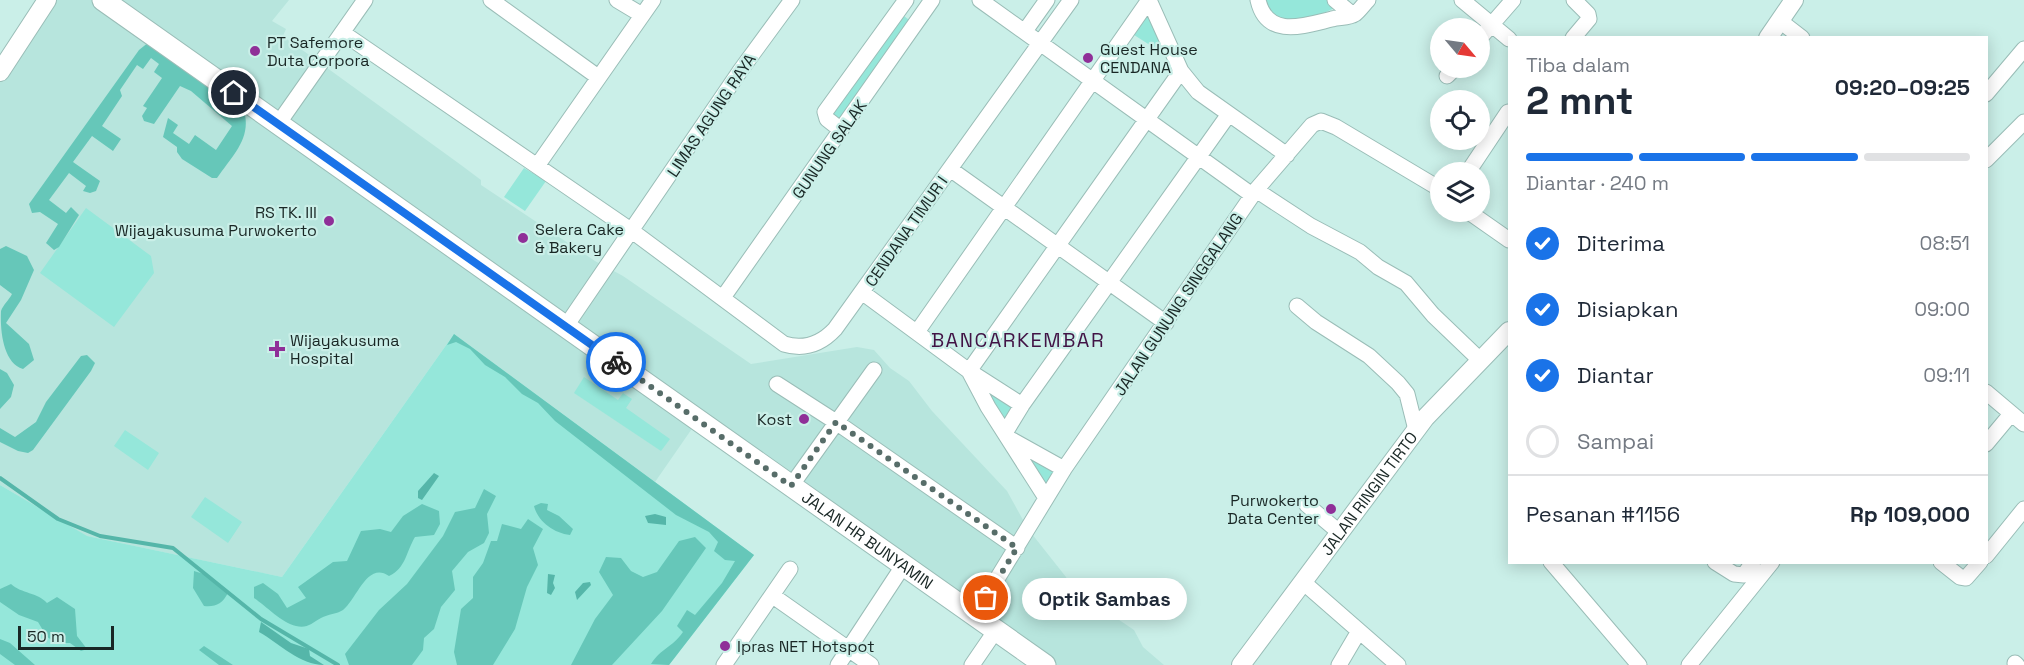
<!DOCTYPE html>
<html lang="id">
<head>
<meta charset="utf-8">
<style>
  body { margin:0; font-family:"Space Grotesk",sans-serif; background:#f2f2f3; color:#1f2937; height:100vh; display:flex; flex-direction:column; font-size:22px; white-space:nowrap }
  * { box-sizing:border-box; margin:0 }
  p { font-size:20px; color:#747a83 }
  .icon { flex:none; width:33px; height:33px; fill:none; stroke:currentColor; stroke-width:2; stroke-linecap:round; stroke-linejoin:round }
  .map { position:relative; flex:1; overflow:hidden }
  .drawer { position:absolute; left:1508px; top:36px; width:480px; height:528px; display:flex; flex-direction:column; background:#fff; border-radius:0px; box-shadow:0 3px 15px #0003 }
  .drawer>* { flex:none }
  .needle { width:39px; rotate:119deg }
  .buttons { position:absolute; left:1430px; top:18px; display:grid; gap:12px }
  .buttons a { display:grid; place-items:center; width:60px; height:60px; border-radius:50%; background:#fff; box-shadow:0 3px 15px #0003; font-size:30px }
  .scale { position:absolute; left:18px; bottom:15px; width:96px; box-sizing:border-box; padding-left:6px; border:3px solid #192725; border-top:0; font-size:16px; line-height:21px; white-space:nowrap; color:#192725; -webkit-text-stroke:4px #caefe8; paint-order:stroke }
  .pin { position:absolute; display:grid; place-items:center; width:51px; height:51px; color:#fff; margin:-26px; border:3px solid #fff; border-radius:50%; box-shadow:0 2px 6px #0007 }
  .courier { position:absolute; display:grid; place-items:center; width:60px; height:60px; margin:-30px; border:4px solid #1a73e8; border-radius:50%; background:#fff; color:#222; box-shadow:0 2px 8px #0007 }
  .bubble { position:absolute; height:42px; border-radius:21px; background:#fff; box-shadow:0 3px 15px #0003; font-size:20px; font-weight:800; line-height:42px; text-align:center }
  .overview em { font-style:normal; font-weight:800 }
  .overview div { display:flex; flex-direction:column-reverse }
  .overview { display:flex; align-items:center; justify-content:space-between; height:102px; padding:0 18px }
  h1 { font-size:39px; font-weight:800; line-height:45px }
  .bar { display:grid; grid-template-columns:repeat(4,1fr); gap:9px 6px; align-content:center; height:72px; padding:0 18px }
  .bar i { height:8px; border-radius:4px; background:#e0e1e3 }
  .bar .selected { background:#1a73e8 }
  .bar p { grid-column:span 4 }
  .line { display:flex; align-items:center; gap:15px; padding:0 18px; border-top:2px solid #e0e1e3 }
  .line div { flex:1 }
  ol { padding:0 18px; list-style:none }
  li { display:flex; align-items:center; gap:18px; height:66px }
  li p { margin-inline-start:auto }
  li .icon { padding:6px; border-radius:50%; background:#1a73e8; color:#fff; stroke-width:4 }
  li:last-child { color:#747a83 }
  li i { width:33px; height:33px; border:3px solid #e0e1e3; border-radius:50% }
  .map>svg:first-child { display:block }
  .built { fill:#b7e5dd }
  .green { fill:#95e7da }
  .forest { fill:#66c7b9 }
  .water { fill:#55b6a9 }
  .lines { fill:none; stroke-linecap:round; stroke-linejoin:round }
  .stream { stroke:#55b6a9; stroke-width:4 }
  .minor-casing { stroke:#9abdb7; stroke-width:17 }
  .tertiary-casing { stroke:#9abdb7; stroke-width:20 }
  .secondary-casing { stroke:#9abdb7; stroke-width:23 }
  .minor { stroke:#fff; stroke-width:15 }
  .tertiary { stroke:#fff; stroke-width:18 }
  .secondary { stroke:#fff; stroke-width:21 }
  .done { stroke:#576d69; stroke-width:6; stroke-dasharray:0 10.8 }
  .route { stroke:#1a73e8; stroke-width:8 }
  .poi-dot { fill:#8f2f98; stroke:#caefe8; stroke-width:2 }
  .labels { text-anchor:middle; stroke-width:4.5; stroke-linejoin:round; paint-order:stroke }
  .poi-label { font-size:16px; fill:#192725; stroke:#caefe8; text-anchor:start }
  .street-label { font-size:16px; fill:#192725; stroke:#caefe8 }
  .quarter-label { font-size:20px; letter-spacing:1.5px; fill:#411345; stroke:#caefe8 }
</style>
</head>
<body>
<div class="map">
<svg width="2024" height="665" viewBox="0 0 2024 665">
  <rect width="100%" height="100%" fill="#caefe8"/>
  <!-- built -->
  <path class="built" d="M47,0H289L272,21L286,29L283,36L461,165L481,180V185L595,261L623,276L751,364L857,347L874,350L890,368L909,381L932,411L1007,491L1028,529L1066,577L1068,581L1066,584L1134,630L1143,647L1164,665H1046L698,420L655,482L454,334L282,577L86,536L0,485V75Z"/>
  <!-- green -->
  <path class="green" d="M1263,0H1328L1337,7L1299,24L1275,20Z
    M1150,7L1167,56L1131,33Z
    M900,13L913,23L841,124L827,112Z
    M524,168L546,181L525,211L504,197Z
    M86,208L151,256L154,273L114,327L40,273Z
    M454,334L754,555L669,665H0V485L87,536L282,577Z
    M584,377L618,400L623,393L632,399L626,408L670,439L661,451L574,393Z
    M989,386L1017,404L1003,425L983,395Z
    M125,430L159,453L148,470L114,446Z
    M1032,453L1057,470L1047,486L1026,458Z
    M205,497L242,522L228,543L191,517Z"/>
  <!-- forest -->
  <path class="forest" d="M149,42L244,111C252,138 232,156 217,178H212L182,159L177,152V147L163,137L168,118L178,125L173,133L189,144L195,135L216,150L232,126L191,91L180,86L154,124L144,121L142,116L147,108L143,106L162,78L154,72L159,64L151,58L143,69L137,65L120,90L122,96L102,126L121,139L113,151L92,136L73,162L100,181L96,191L90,193L83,191L86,186L69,173L49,200L66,213L71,207L79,215L59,247L54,250L46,243L58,224L40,212L32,213L29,204L139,50Z
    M6,246L27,256L34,270L21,300L6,323L29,344L34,360L23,369C3,363 0,330 1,311C3,305 9,300 12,294L0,285V249Z
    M454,334L754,555L669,665L651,664C662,647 671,649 683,632L677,626L687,610L695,615L722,583L735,561L725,560L714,551L718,542L709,532L676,515L555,421L538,403L522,394L505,377L485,365L470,349L456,342L447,345Z
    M87,355L95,363L91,371L33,450L28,453L18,451L0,442V428L15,437L36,422L46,402L81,356Z
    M0,369L7,373L14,385L11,397L0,409Z
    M484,489L496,496L487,514L489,533L484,543L468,552L452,571L455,590L441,607L434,629L424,638L423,650L412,665H349L345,654L379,610L407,584L443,536L455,512L475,508Z
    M541,503L548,504L547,510L559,516L573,529L570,535C554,533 538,522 534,506Z
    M422,504L439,511L440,524L434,535L415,537C406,552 406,568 389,576C367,561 357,599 343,610C337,614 328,614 321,618C312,623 307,629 296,626C282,623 266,606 254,598V587L263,583L278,594L287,608L306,598L298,587L333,562L347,561L361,531L380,529L391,532L403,516Z
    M528,519L543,529L533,548L538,565L527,587L515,629L493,665H457L454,652L461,609L473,598V577L483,563L491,541H497L502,524L521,529Z
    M695,537L706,548L662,611L612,665H571L595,619L613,595L599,572L606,557L621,558L631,571L643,577L657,572L679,541Z
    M194,571L210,576L228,593C222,604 216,607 204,606L193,588Z
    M11,584C22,594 37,592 47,603L57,597L75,609L77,636L87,649L81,651L70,643H57L47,637L38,622L19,615L0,602V589Z
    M0,639L10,643L35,665H15L0,654Z
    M204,646L233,665H219L199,650Z"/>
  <!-- water -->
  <path class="water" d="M434,473L439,476L422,500L418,498V491Z
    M655,514L666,517V525L648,523L645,516Z
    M548,574L555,575L553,583L555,588L551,595L547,593Z
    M590,582L591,585L577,600L575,592L583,583Z
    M261,622L291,643L309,649L310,656L324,665C300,665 280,644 259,632Z"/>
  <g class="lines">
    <!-- stream -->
    <path class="stream" d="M0,478L58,519L100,536L173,548L261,619L338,665"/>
    <defs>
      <path id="minor" d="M491,0L598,77
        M617,0L642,15
        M980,0L1252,195
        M1149,0L1181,71L1198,92L1287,155
        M1258,0C1267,40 1306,25 1332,19C1339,17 1349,18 1355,14C1360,10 1364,4 1368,0
        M1335,0L1353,15
        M1462,0L1509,39
        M1780,21L1802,38
        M1025,31L1047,0
        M343,33L632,231L784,344C804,350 821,344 835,329L1071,0
        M1573,38L1589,19L1588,14L1574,0
        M1479,39L1513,0
        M1447,76L1455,68
        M1986,94L2024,49
        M278,124L365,0
        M841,130L827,119L825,112L906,0
        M1986,160L2024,122
        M537,166L653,0
        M950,169L1166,323
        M1468,172L1508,112
        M1256,190L1311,226L1360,252L1378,267L1406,283L1433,315L1480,360
        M1469,212L1509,240
        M863,293L969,371L988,407L1046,498
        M724,296L932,0
        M1297,306L1316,322L1369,356L1398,383L1407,394L1416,430
        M566,326L740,71L792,0
        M917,332L1149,0
        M777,384L836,422L1017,548
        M1986,392L2024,424
        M1022,405L969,371L1181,71
        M1005,433L1022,405L1229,114
        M1012,440L1064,469
        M1986,444L2011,414
        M791,486L874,370
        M1307,505L1339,532
        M1986,556L2024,509
        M1551,562L1639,665
        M1715,562L1734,574L1744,575L1753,562
        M1941,562L1960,577L1966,578L1980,562
        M1303,582L1398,665
        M773,596L871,665
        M975,615L1064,469L1256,190L1312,125L1321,121L1336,127L1440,189
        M2015,663L2017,665
        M724,665L790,569
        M838,665L903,566
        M972,665L996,630
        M1339,665L1359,631
        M1689,665L1772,562"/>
      <g id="tertiary">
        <path d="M1768,38L1794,0"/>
        <path d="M0,72L47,0"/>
        <path id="s1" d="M1241,665L1425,418L1509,331"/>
      </g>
      <g id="secondary">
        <path id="s2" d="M103,0L1045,665"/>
      </g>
    </defs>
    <!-- minor casing -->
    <use href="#minor" class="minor-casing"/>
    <!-- tertiary casing -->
    <use href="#tertiary" class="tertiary-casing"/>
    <!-- secondary casing -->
    <use href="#secondary" class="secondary-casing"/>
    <!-- minor -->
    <use href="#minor" class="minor"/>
    <!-- tertiary -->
    <use href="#tertiary" class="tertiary"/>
    <!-- secondary -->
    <use href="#secondary" class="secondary"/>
  </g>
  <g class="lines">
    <!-- done -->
    <path class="done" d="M616,362L791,486L836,422L1017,548L986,598"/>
    <!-- route -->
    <path class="route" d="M234,93L616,362"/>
  </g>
  <!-- markers -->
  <g class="poi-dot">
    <circle cx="255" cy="51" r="6"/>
    <circle cx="1088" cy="58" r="6"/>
    <circle cx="329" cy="221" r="6"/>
    <circle cx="523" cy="238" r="6"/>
    <path d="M274 340h6v6h6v6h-6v6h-6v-6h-6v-6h6z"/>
    <circle cx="804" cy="419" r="6"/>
    <circle cx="1331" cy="509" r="6"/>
    <circle cx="725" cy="646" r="6"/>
  </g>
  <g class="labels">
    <!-- poi labels -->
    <g class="poi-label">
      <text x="267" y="48">PT Safemore<tspan x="267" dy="18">Duta Corpora</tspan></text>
      <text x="1100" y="55">Guest House<tspan x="1100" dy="18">CENDANA</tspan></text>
      <text x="317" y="218" text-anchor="end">RS TK. III<tspan x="317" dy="18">Wijayakusuma Purwokerto</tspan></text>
      <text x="535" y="235">Selera Cake<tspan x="535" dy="18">&amp; Bakery</tspan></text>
      <text x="290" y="346">Wijayakusuma<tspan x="290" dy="18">Hospital</tspan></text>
      <text x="792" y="425" text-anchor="end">Kost</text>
      <text x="1319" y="506" text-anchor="end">Purwokerto<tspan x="1319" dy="18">Data Center</tspan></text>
      <text x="737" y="652">Ipras NET Hotspot</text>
    </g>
    <!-- street labels -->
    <g class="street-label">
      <text transform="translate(711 115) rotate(-56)" y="6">LIMAS AGUNG RAYA</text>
      <text transform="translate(829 149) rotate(-55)" y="6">GUNUNG SALAK</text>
      <text transform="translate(906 231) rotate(-55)" y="6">CENDANA TIMUR I</text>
      <text transform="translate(1178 304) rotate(-56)" y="6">JALAN GUNUNG SINGGALANG</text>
      <text dy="6" stroke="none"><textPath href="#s1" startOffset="214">JALAN RINGIN TIRTO</textPath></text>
      <text dy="6" stroke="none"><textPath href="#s2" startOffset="936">JALAN HR BUNYAMIN</textPath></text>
    </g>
    <!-- quarter labels -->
    <g class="quarter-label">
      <text x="1018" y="347">BANCARKEMBAR</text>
    </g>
  </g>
</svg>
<div class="buttons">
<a><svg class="needle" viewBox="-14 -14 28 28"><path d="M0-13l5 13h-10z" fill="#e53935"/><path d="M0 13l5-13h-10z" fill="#747a83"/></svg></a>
<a><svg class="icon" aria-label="locate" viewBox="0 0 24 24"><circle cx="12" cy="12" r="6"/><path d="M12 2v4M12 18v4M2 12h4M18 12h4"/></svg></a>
<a><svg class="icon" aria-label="layers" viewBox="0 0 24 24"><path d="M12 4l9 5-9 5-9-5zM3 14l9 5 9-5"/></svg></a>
</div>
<div class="scale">50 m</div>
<div class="pin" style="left:986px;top:598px;background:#ea580c"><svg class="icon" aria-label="bag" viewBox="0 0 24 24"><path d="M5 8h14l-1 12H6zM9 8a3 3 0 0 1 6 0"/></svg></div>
<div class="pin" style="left:234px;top:93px;background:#1f2937"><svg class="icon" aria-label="home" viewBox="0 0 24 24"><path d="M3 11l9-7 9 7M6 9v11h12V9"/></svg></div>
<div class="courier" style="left:616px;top:362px"><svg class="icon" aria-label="bike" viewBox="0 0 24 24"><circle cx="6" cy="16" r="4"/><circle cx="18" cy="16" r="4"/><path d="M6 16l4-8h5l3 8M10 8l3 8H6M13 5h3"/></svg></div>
<div class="bubble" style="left:1022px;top:578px;width:165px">Optik Sambas</div>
<section class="drawer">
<div class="overview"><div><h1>2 mnt</h1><p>Tiba dalam</p></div><em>09:20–09:25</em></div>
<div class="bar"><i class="selected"></i><i class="selected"></i><i class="selected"></i><i></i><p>Diantar · 240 m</p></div>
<ol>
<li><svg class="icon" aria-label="check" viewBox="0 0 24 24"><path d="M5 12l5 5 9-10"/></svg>Diterima<p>08:51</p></li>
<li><svg class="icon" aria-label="check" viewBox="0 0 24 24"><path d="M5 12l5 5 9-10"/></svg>Disiapkan<p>09:00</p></li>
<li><svg class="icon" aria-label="check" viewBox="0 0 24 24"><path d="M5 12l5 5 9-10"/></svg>Diantar<p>09:11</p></li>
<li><i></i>Sampai</li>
</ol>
<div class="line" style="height:78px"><div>Pesanan #1156</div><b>Rp 109,000</b></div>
</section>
</div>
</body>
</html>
